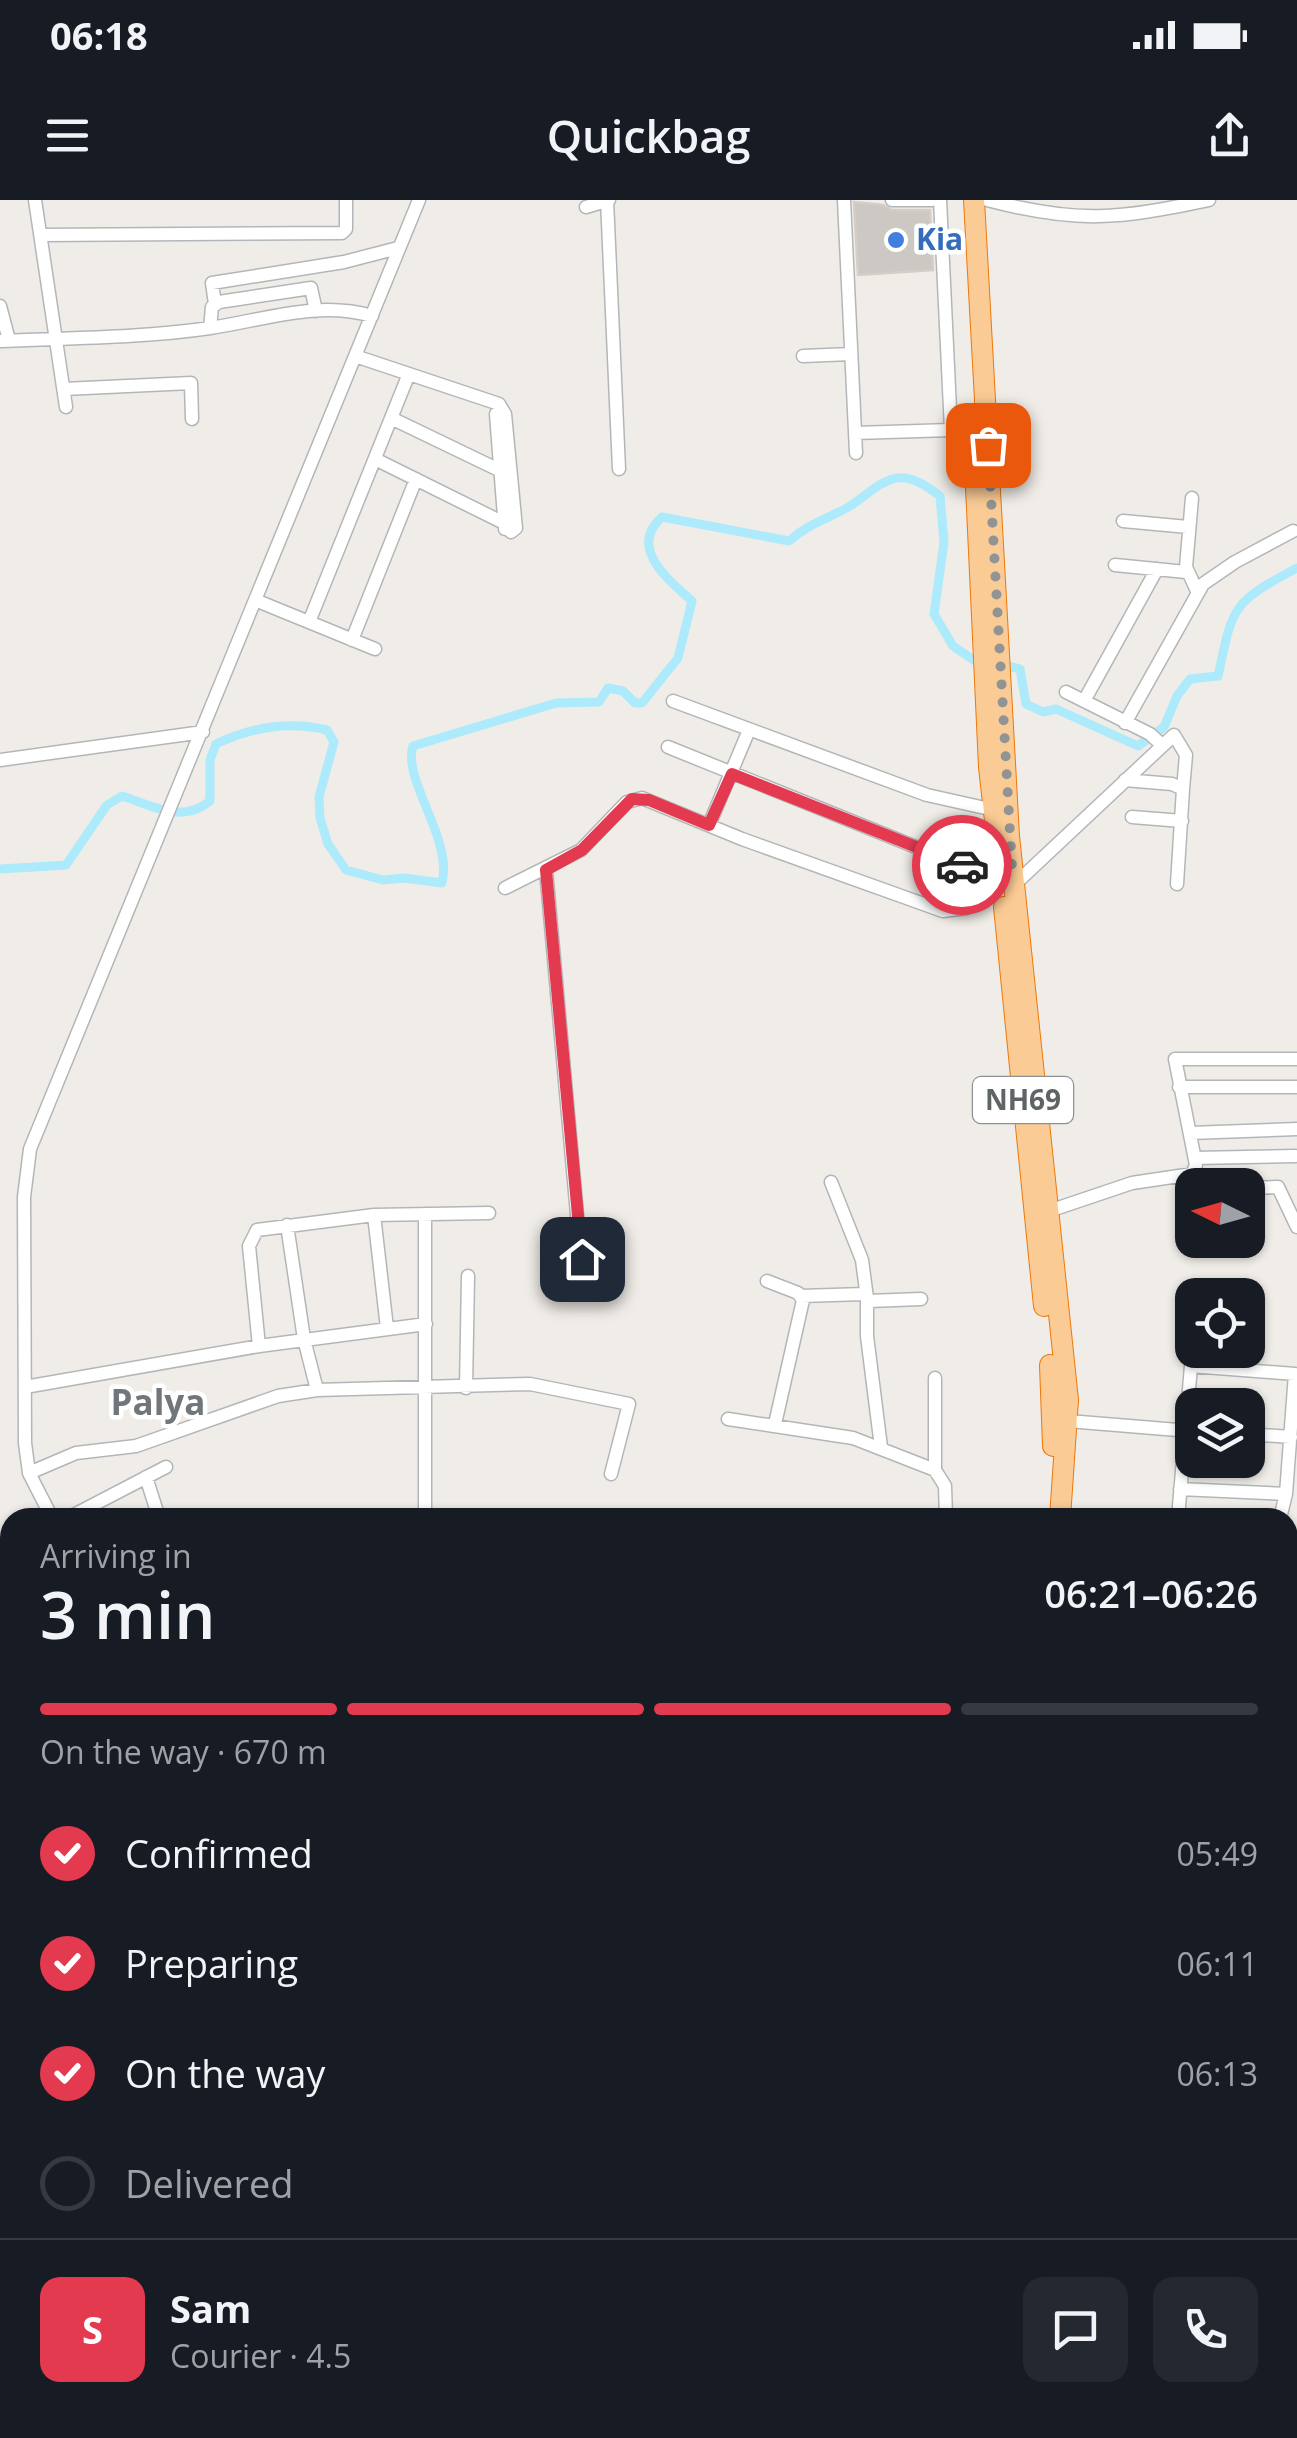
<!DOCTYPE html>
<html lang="en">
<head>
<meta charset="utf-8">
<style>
  body { margin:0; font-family:"Open Sans",sans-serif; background:#242831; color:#f1f3f6; height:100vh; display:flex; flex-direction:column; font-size:38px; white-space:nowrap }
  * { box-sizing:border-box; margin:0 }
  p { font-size:32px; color:#9ea1a6 }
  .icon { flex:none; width:55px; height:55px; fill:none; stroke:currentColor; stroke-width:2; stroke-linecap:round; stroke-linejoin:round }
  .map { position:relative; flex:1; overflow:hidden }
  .sheet { position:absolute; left:0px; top:1308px; width:1298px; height:932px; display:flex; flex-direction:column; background:#171b24; border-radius:30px 30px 0 0; box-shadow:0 2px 8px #0004 }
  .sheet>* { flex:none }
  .needle { width:65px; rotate:275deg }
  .buttons { position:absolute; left:1175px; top:968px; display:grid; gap:20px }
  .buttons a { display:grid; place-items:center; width:90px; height:90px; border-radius:20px; background:#171b24; box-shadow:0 2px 8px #0004; font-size:50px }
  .pin { position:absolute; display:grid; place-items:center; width:85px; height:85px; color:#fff; margin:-42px; border-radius:20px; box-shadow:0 5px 15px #0006 }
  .courier { position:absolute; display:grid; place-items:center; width:100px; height:100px; margin:-50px; border:8px solid #e43a50; border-radius:50%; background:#fff; color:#222; box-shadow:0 2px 12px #0007 }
  .summary em { font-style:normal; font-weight:600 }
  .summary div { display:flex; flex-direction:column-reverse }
  .summary { display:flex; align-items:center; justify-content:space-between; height:170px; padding:0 40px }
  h1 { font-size:65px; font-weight:600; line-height:75px }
  .bar { display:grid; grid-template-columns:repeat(4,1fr); gap:15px 10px; align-content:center; height:120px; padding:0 40px }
  .bar i { height:12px; border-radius:8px; background:#363941 }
  .bar .current { background:#e43a50 }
  .bar p { grid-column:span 4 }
  .line { display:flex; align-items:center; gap:25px; padding:0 40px; border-top:2px solid #363941 }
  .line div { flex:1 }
  .round { display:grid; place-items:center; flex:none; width:105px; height:105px; border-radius:20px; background:#242831 }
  ol { padding:0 40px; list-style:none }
  li { display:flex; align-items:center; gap:30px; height:110px }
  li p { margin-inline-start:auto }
  li .icon { padding:10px; border-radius:50%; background:#e43a50; color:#fff; stroke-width:4 }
  li:last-child { color:#9ea1a6 }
  li i { width:55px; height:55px; border:5px solid #363941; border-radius:50% }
  .status { display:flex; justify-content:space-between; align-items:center; height:70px; padding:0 50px; background:#171b24; direction:ltr }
  .status svg { height:28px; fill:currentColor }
  header { display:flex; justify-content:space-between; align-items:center; height:130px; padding:0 40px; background:#171b24; font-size:45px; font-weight:600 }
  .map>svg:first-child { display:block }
  .water { fill:#aceafc }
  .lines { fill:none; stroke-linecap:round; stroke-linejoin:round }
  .canal { stroke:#aceafc; stroke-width:9 }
  .building { fill:#ccc8c4; stroke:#d5cdc6; stroke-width:2.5 }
  .minor-casing { stroke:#b3b6b9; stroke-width:15 }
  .major-casing { stroke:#edaa64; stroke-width:20 }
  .highway-casing { stroke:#f07708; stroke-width:22 }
  .minor { stroke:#fff; stroke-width:12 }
  .major { stroke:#fce0b0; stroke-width:18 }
  .highway { stroke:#facb95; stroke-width:20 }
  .done { stroke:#929494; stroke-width:10; stroke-dasharray:0 18 }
  .route { stroke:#e43a50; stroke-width:12 }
  .shop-dot { fill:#3f7fe0; stroke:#fff; stroke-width:4 }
  .labels { text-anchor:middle; stroke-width:9; stroke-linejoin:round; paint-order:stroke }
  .shield { fill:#fff; stroke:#8f9295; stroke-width:2.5 }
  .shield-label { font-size:28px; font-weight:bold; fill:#5f6467 }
  .shop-label { font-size:30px; font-weight:bold; fill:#366cbe; stroke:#fff; text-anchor:start }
  .quarter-label { font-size:35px; font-weight:bold; fill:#707679; stroke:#fff }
</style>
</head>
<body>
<div class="status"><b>06:18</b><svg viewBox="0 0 49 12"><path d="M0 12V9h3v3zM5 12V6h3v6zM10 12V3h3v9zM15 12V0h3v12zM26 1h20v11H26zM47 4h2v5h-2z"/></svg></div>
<header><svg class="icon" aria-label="menu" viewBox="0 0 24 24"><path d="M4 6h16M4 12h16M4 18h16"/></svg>Quickbag<svg class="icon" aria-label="share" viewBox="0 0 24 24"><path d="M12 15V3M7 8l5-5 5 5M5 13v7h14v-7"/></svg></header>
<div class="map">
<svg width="1297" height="2238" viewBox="0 0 1297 2238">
  <rect width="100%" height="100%" fill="#f0ede8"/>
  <!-- water -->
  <path class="water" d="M0,1382L10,1403V2230H387L389,2238H0Z"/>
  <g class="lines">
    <!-- canal -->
    <path class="canal" d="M1001,464L1020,469L1026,504L1043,512L1056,509L1138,546L1164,527L1177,496L1190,479L1218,476C1233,406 1231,403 1297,368
      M0,669L66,665L107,605L122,596C153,606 182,624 210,601V560L216,544C252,527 289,521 327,530L334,542L319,597L320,618L328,644L346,670L383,680L404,678L442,683C453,638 402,580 413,546L556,503L599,502L608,488L623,491L635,503H642L678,458L692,401C667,379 628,347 662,317L789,341C809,323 828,319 850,306C865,297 879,281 897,278C913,276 928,287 940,296L944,342L934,414L953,446L975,461L986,462"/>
  </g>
  <!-- building -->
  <path class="building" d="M854,2L883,5L892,10H930L933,70L858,75Z"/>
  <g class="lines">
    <defs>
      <path id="minor" d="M35,0L66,207
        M607,0L619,269
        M844,0L856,253
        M892,0H932
        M987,0C1079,24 1118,19 1209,0
        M586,7L609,0
        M41,35L342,33L346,29V0
        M215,104L212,83L344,62L398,48
        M0,106L9,140
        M210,128L212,107L219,102L311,88L316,111
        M0,141C69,138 142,138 210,128C264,120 318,100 372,116
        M355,156L499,204L505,214L516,328L511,332
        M803,156L851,154
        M64,189L191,183L192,219
        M501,208L496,214L505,329
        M391,218L499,270
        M855,233L951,230L940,0
        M375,259L504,323
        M1192,298L1186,367L1197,391
        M1123,321L1188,327
        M1115,365L1186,372
        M255,400L375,449
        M309,422L408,176
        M352,440L416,279
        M1066,492L1150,534L1162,545
        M673,501L927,595L994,610
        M1084,501L1157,369
        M1125,523L1203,384L1235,362L1293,331
        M668,547L953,662L1012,669
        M0,560L203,532
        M1125,580L1172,584L1183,589L1177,684
        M1132,617L1182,621
        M709,625L749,530
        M546,670L581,1059
        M1015,684L1174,535L1186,555L1183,589
        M505,688L581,650L627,602L642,598L742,639L943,711L966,708L971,667
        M1179,887H1297
        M1190,933L1297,929
        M1195,958L1295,956
        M1180,979L1192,988
        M831,982L862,1060L867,1098
        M1248,988L1278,987L1297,1027
        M1049,1011L1132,983L1192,974L1196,965L1175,859H1297
        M374,1015L387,1128
        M287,1025L304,1139L317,1190
        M767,1081L798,1093L803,1100L775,1224
        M801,1096L864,1094L867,1098V1136L881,1247
        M868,1101L921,1099
        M259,1146L249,1046L257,1030L374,1015L489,1013
        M25,1187L259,1146L426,1124
        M466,1188L468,1076
        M728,1219L853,1238L935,1270L945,1286L946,1318
        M1068,1221L1190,1231
        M1248,1234L1291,1237
        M935,1270V1178
        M29,1273L76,1253L136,1246L278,1196L317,1190L530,1184L629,1204L611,1274
        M146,1277L159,1318
        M1180,1289L1286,1294
        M52,1318L29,1273L25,1243L24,997L30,949L419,0
        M68,1318L166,1267
        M425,1318V1014
        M1178,1318L1191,1166L1295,1174L1286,1294L1280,1318
        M1288,1542L1297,1518
        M1288,1610L1297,1586
        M1288,1790L1297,1797
        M1288,2116L1297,2117
        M1288,2161L1297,2163
        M430,2230L433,2238
        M607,2230L611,2238
        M847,2230L852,2238
        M939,2230V2238
        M988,2230L993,2236L1047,2230
        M448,2238L466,2230
        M1125,2238L1130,2230"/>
      <path id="major" d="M1288,1479L1297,1480"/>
      <path id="highway" d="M974,0L1009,636L1068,1200L1060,1318
        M973,223L989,567L997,639
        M1004,707L1044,1106
        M1050,1165L1053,1246
        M723,2238L727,2230"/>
    </defs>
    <!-- minor casing -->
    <use href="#minor" class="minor-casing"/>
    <!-- major casing -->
    <use href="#major" class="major-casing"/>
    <!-- highway casing -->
    <use href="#highway" class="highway-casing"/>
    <!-- minor -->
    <use href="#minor" class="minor"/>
    <!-- major -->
    <use href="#major" class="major"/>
    <!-- highway -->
    <use href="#highway" class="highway"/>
  </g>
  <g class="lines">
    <!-- done -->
    <path class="done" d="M962,665L1012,668L988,245"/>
    <!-- route -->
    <path class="route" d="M582,1059L546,670L582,650L632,599L649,600L709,625L732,574L962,665"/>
  </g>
  <!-- markers -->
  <circle class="shop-dot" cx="896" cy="40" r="10"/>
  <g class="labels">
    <!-- shield labels -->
    <rect class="shield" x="973" y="877" width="100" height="46" rx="8"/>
    <g class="shield-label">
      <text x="1023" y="910">NH69</text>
    </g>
    <!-- shop labels -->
    <g class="shop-label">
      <text x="916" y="50">Kia</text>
    </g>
    <!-- quarter labels -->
    <g class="quarter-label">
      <text x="158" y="1215">Palya</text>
    </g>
  </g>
</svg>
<div class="buttons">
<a><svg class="needle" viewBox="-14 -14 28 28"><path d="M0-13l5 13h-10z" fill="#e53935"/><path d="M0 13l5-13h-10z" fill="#9ea1a6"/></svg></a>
<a><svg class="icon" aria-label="locate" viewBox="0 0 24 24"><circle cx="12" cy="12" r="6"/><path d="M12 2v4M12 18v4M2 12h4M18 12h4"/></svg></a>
<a><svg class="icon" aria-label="layers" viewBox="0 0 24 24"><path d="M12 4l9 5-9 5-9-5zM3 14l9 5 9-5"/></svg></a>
</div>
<div class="pin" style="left:988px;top:245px;background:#ea580c"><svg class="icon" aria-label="bag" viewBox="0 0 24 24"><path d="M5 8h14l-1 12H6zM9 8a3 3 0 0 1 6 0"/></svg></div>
<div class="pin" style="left:582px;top:1059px;background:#1f2937"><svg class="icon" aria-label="home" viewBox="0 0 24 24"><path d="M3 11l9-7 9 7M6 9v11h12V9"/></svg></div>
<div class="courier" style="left:962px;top:665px"><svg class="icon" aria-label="car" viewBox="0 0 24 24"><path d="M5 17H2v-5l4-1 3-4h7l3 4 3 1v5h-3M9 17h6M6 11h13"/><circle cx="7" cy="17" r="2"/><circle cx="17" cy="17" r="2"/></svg></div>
<section class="sheet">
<div class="summary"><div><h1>3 min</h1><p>Arriving in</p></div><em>06:21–06:26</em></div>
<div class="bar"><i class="current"></i><i class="current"></i><i class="current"></i><i></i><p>On the way · 670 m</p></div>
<ol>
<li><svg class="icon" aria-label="check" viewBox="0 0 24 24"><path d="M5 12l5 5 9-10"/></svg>Confirmed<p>05:49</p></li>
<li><svg class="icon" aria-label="check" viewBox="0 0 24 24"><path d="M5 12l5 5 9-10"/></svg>Preparing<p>06:11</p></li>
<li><svg class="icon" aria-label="check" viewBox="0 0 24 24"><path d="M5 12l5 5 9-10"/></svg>On the way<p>06:13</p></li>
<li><i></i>Delivered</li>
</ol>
<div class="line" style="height:180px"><b class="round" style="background:#e43a50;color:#fff">S</b><div><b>Sam</b><p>Courier · 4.5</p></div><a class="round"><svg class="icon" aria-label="chat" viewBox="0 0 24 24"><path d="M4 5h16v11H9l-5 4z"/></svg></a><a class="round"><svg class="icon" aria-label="phone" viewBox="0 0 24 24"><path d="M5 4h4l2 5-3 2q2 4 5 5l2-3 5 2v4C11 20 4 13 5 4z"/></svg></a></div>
</section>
</div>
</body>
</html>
